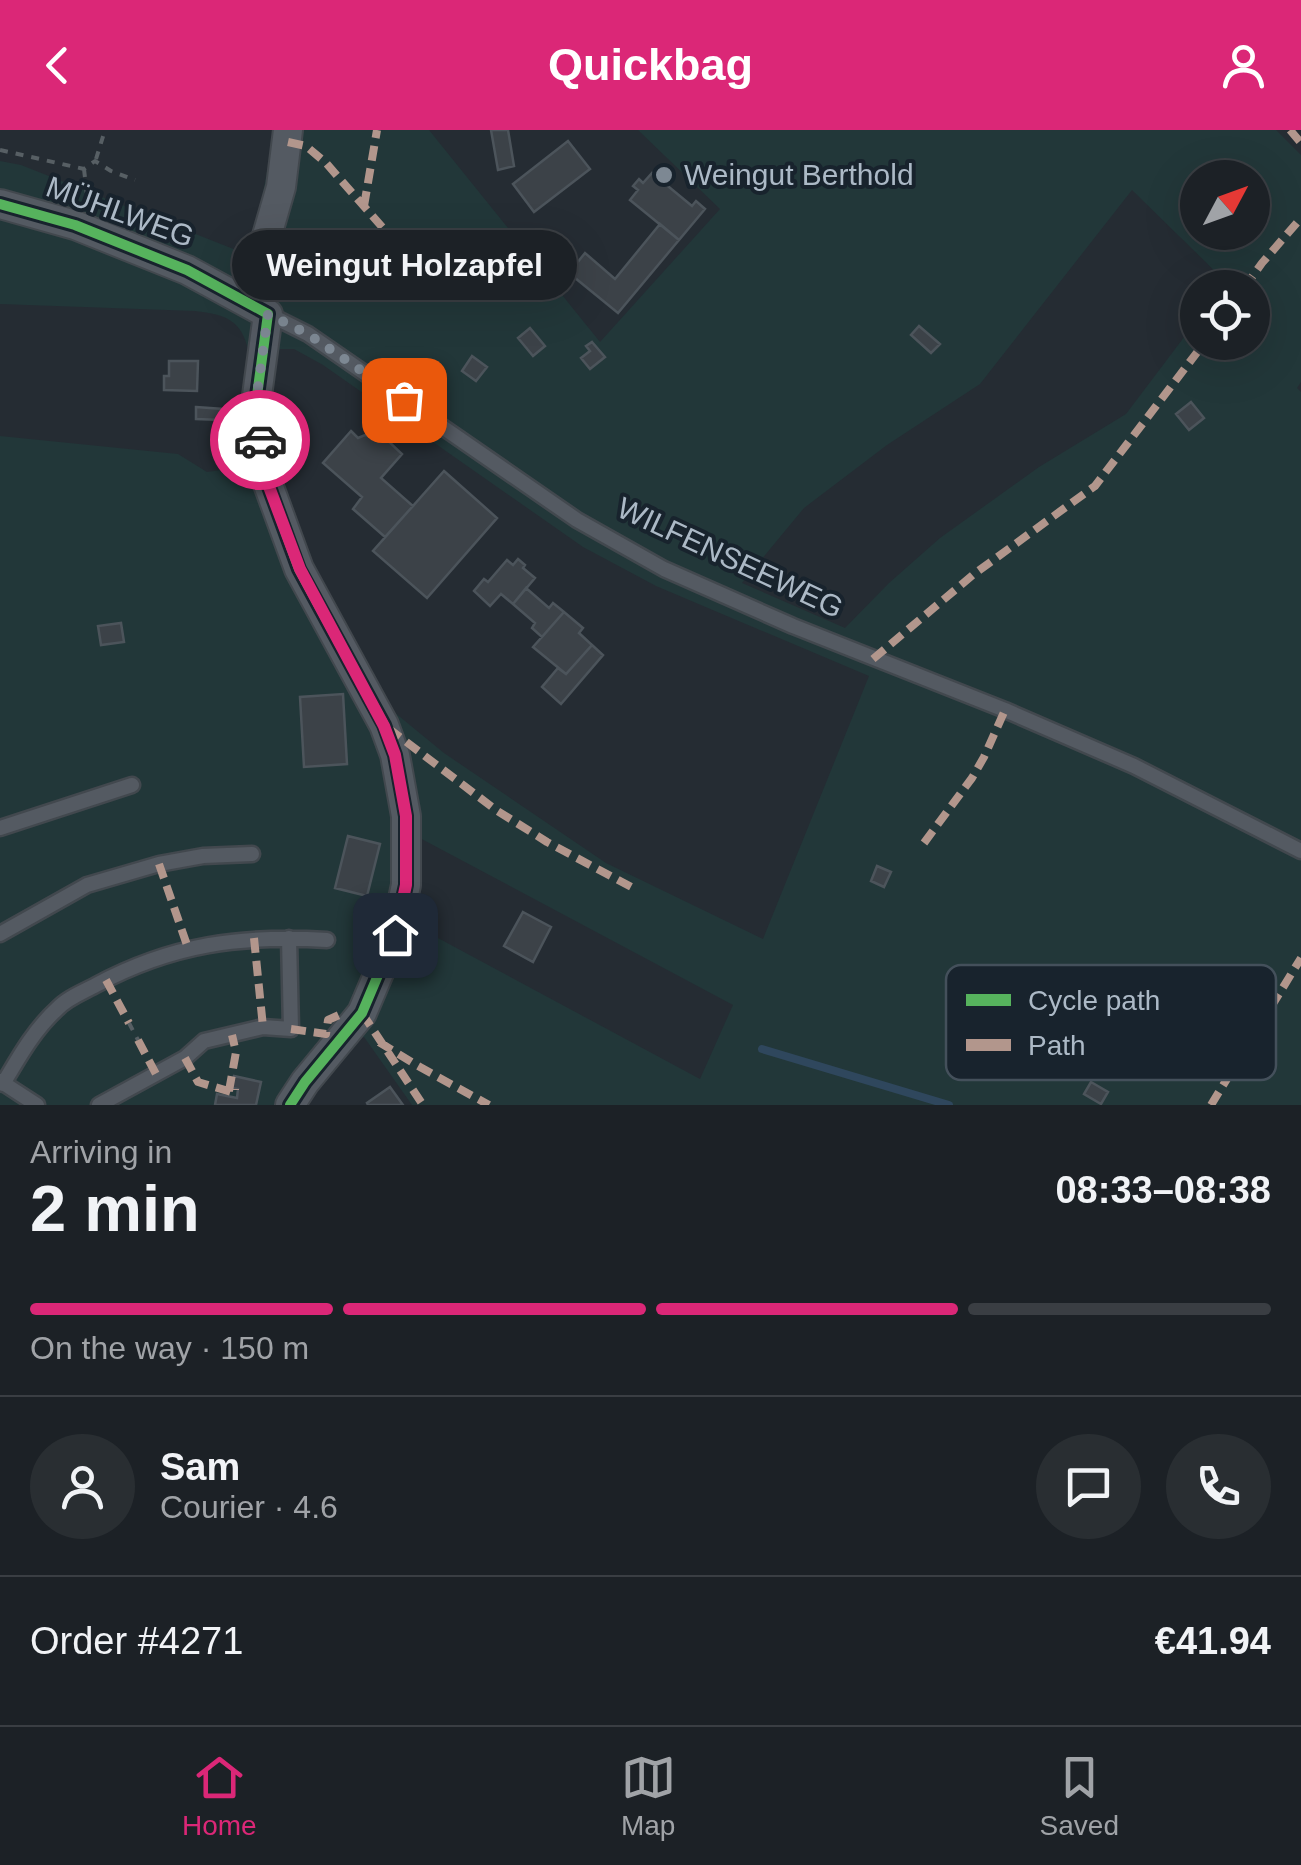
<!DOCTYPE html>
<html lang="en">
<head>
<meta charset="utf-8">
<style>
  body { margin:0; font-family:Arial,sans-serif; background:#292e32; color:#f1f3f6; height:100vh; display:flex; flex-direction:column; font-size:38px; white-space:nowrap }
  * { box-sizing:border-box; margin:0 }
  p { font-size:32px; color:#a0a3a7 }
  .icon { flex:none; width:55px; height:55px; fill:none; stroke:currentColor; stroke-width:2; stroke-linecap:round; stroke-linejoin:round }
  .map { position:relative; height:975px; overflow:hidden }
  .panel { display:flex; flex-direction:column; background:#1c2126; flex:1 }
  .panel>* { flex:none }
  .needle { width:65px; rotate:49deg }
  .controls { position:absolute; left:1180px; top:30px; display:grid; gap:20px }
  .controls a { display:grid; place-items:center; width:90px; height:90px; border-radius:50%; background:#1c2126; box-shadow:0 10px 40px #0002,0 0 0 2px #3a3e43; font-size:50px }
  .pin { position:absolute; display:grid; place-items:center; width:85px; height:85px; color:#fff; margin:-42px; border-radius:20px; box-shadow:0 5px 15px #0006 }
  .courier { position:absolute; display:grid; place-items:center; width:100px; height:100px; margin:-50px; border:8px solid #db2777; border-radius:50%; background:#fff; color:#222; box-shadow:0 2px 12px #0007 }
  .bubble { position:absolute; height:70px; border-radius:35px; background:#1c2126; box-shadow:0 10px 40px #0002,0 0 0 2px #3a3e43; font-size:32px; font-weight:800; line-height:70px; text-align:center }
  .headline em { font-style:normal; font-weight:800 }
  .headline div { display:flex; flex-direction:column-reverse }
  .headline { display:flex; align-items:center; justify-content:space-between; height:170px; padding:0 30px }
  h1 { font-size:65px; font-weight:800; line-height:75px }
  .bar { display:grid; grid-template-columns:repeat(4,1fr); gap:15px 10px; align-content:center; height:120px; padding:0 30px }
  .bar i { height:12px; border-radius:8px; background:#3a3e43 }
  .bar .selected { background:#db2777 }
  .bar p { grid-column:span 4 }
  .line { display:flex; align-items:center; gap:25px; padding:0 30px; border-top:2px solid #3a3e43 }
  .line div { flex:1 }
  .round { display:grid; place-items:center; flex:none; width:105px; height:105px; border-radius:52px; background:#292e32 }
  header { display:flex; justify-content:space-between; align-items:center; height:130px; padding:0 30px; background:#db2777; color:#fff; font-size:45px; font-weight:800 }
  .tabs { display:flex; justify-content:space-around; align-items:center; height:140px; border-top:2px solid #3a3e43; background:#1c2126; font-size:28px; color:#a0a3a7 }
  .tabs a { display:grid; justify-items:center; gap:5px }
  .tabs .selected { color:#db2777 }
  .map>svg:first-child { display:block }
  .green { fill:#223739; fill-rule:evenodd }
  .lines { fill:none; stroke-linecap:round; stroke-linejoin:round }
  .stream { stroke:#2f475d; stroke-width:8 }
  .building { fill:#3c4248; stroke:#4c545b; stroke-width:2.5 }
  .lane-casing { stroke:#42484e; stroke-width:19 }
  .street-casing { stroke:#42484e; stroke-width:32 }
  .path { stroke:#575f64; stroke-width:4; stroke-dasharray:8 8; stroke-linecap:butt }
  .lane { stroke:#545a62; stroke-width:14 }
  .street { stroke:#545a62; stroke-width:28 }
  .quiet { stroke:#b2968c; stroke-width:8; stroke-dasharray:15 8; stroke-linecap:butt }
  .cycleway-casing { stroke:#18232d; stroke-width:16 }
  .cycleway { stroke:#56b35d; stroke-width:10 }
  .done { stroke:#7d8893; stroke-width:10; stroke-dasharray:0 18 }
  .route { stroke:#db2777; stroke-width:12 }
  .poi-dot { fill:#7d8893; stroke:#18232d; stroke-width:4 }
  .labels { text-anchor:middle; stroke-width:8; stroke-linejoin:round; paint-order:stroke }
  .poi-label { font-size:30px; fill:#acb9c6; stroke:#18232d; text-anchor:start }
  .street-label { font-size:30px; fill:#acb9c6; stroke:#18232d }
  .key { fill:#18232d; stroke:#44505b; stroke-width:2.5 }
  .key-label { font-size:28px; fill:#acb9c6 }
</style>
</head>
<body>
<header><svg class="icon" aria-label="back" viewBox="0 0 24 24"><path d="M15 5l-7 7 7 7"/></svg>Quickbag<svg class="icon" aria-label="person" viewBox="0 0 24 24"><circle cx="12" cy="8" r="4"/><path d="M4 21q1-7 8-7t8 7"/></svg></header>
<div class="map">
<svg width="1301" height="975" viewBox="0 0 1301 975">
  <rect width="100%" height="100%" fill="#252c33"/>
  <!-- green -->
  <path class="green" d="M275,0H429L600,212L720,79L638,0H1276L1301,25V252L1297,258L1301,262V975H412L364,907L358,909L306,975H0V306L178,324L207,342L250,336L249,223C242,190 227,185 195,181L0,174V31L21,35L236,120L254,109ZM1198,48H1252V102H1198ZM1132,60L1226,152L1222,157L1252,158V212H1198L1197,190L1126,284L1039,337L940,408L889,453L845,498L742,453L804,378L887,315L980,254ZM280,219H294L323,235L583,417L656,456L869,546L763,809L606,733L444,623L394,582L365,540L307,435L274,347L267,261L273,231ZM416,706L733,875L700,949L410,793Z"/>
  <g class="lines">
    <!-- stream -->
    <path class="stream" d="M762,919L949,975"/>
  </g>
  <!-- building -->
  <path class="building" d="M491,0H508L514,36L498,40Z
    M568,11L590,39L534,82L513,54Z
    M652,43L692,76L696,71L705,79L679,110L630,70L638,60L633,56L639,49L643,53Z
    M660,94L679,110L618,183L569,143L585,123L615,149Z
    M919,196L940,214L931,223L911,205Z
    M530,198L545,216L533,226L518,208Z
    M592,212L605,227L590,239L581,228L590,221L586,216Z
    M472,226L487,237L476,251L462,241Z
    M169,231H198L197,261L164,260V246H169Z
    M1191,272L1204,288L1189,300L1176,284Z
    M196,277L223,279L222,290L196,289Z
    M351,301L358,308L365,305L372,307L376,302L383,308L384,307L402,324L381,348L413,376L385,407L353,379L362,367L323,333Z
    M444,341L497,388L427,468L373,421Z
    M518,429L525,435L523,438L535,448L513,474L501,464L490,476L474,461L484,449L488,452L507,430L513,435Z
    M526,458L549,478L553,473L564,482L542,507L532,498L535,493L513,474Z
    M564,482L583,498L579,503L592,515L566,544L533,517Z
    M121,493L124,512L101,515L98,496Z
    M592,515L603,525L561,574L542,557L558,538L566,544Z
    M343,564L347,634L304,637L300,567Z
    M348,706L380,714L367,766L335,758Z
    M877,736L891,742L884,757L871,751Z
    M523,782L551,797L533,832L504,816Z
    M234,946L261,952L256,975H215L217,964L237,968L238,959L232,958Z
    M1091,952L1108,962L1101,974L1084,964Z
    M390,957L403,975H368L367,973Z"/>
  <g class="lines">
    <defs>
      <path id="lane" d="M268,184L308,204L577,390L664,439L793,496L1005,580L1134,636L1301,721
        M0,698L132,655
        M0,804L87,755L159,734L203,726L252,724
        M0,951L37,975
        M3,954C19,927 34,900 57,879C67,868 83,862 96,855C172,814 242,805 327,810
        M99,975L185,928L204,911L263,897L291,899L289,808"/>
      <path id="street" d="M0,74L75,95L187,140L268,184L256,273L265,346L299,439L384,595L395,625L406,686V755L395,805L362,883L305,952L290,975
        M248,172L281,57L288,0"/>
    </defs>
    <!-- lane casing -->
    <use href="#lane" class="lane-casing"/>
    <!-- street casing -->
    <use href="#street" class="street-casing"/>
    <!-- path -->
    <path class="path" d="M0,20L84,39L95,31L111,41L135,50
      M96,29L105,0
      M84,39L88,74
      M129,893L138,910"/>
    <!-- lane -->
    <use href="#lane" class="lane"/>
    <!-- street -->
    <use href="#street" class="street"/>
    <!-- quiet -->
    <path class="quiet" d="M1290,0L1301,13
      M288,12L306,16L326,33L440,163
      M364,76L377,0
      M1244,158L1262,133L1301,88
      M873,529L974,444L1095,356L1205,212
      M388,598L496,680L547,712L635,759
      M924,713L972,648L984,627L1005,580
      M159,734L188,818
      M254,808L263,897
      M106,850L129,893
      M362,883L423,975
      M291,899L326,904L328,890L339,885
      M138,910L156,944
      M379,912L418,936L489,975
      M185,928L198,952L235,963V959
      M229,961L236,922L232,905
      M1211,975L1301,828"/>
    <defs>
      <path id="cycleway" d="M0,74L75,95L187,140L268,184L256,273L265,346L299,439L384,595L395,625L406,686V755L395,805L362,883L305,952L290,975"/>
    </defs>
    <!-- cycleway casing -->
    <use href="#cycleway" class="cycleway-casing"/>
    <!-- cycleway -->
    <use href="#cycleway" class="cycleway"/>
  </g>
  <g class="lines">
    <!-- done -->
    <path class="done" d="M260,310L256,272L268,184L308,204L404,270"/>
    <!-- route -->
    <path class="route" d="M260,310L265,346L300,439L384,596L395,625L406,686V755L395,805"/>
  </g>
  <!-- markers -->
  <circle class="poi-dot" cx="664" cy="45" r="10"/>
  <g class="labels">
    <!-- poi labels -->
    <g class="poi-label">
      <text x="684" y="55">Weingut Berthold</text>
    </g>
    <!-- street labels -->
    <g class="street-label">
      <text transform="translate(120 82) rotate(20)" y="10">MÜHLWEG</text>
      <text transform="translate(730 428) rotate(25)" y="10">WILFENSEEWEG</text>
    </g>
  </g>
  <!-- legend -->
  <rect x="946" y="835" width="330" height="115" rx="15" class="key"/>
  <rect x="966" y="864" width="45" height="12" fill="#56b35d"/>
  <rect x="966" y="909" width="45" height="12" fill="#b2968c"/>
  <g class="key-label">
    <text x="1028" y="880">Cycle path</text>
    <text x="1028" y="925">Path</text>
  </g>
</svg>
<div class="controls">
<a><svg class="needle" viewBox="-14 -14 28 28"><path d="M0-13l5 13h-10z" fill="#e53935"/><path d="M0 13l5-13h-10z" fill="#a0a3a7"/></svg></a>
<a><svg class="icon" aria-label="locate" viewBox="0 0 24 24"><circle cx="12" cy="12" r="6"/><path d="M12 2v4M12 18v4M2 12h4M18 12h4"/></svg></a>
</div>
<div class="pin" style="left:404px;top:270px;background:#ea580c"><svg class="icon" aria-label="bag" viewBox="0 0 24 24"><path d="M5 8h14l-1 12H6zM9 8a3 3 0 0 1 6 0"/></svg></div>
<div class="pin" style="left:395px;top:805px;background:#1f2937"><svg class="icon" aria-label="home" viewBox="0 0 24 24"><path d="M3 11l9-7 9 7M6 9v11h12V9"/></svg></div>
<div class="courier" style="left:260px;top:310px"><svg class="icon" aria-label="car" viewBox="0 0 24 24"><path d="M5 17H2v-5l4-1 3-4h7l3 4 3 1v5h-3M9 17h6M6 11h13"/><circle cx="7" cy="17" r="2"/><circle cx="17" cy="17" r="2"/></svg></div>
<div class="bubble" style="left:232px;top:100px;width:345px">Weingut Holzapfel</div>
</div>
<section class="panel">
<div class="headline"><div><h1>2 min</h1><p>Arriving in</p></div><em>08:33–08:38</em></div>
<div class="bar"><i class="selected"></i><i class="selected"></i><i class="selected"></i><i></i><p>On the way · 150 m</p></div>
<div class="line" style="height:180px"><a class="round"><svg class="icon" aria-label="person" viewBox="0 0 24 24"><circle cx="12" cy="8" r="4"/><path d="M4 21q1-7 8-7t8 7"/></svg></a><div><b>Sam</b><p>Courier · 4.6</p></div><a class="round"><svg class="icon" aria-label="chat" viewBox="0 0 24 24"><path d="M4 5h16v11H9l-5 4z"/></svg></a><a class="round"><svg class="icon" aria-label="phone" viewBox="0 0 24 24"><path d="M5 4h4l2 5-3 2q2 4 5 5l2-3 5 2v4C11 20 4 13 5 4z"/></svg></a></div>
<div class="line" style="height:130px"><div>Order #4271</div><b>€41.94</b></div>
</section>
<nav class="tabs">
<a class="selected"><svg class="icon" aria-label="home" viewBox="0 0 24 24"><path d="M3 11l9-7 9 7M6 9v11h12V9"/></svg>Home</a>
<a><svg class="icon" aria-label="map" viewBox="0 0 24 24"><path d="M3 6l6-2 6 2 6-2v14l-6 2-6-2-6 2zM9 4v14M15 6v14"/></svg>Map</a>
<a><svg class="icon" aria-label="saved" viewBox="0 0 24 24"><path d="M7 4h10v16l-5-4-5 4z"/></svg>Saved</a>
</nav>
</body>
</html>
